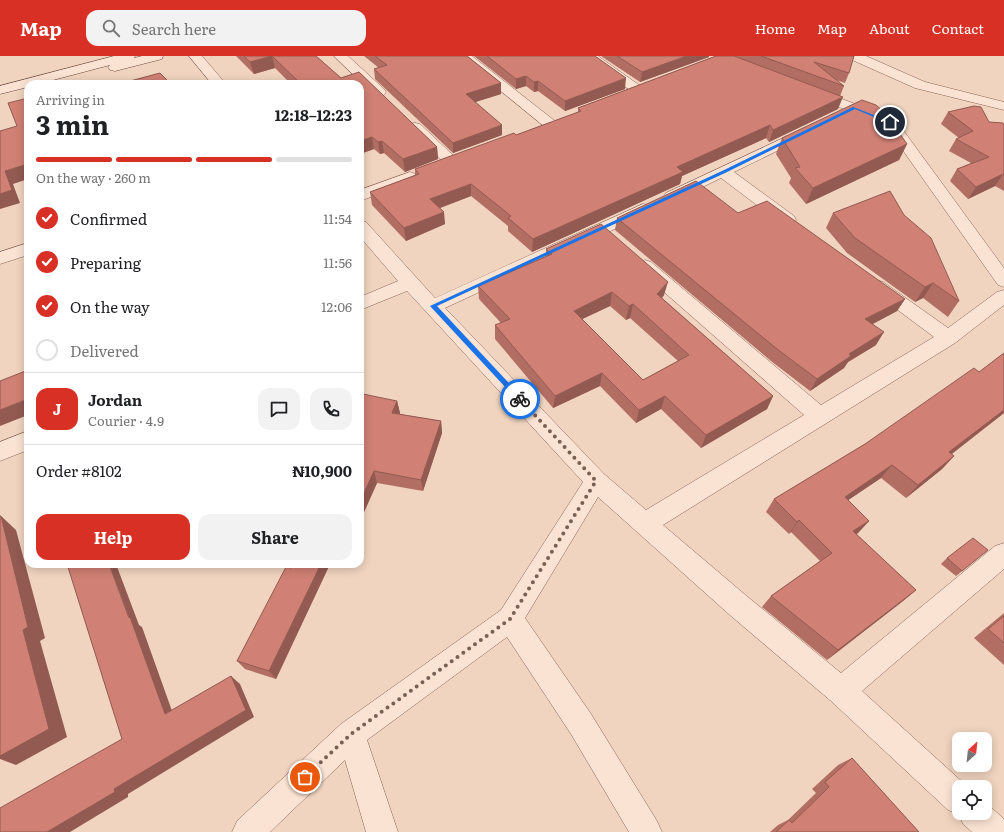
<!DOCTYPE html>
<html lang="en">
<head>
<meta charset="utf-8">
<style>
  body { margin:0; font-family:Literata,serif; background:#f2f2f2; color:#202124; height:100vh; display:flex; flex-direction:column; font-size:15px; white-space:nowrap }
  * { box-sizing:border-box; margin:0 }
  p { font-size:13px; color:#757577 }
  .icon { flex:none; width:22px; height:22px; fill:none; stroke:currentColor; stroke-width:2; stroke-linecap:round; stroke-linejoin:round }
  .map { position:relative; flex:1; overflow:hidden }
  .side { position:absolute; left:24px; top:24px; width:340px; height:488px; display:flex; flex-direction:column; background:#fff; border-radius:12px; box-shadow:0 2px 10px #0003 }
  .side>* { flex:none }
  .needle { width:26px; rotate:27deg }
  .tools { position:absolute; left:952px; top:676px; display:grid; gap:8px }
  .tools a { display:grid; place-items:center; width:40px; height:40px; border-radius:8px; background:#fff; box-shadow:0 2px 10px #0003; font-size:20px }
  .pin { position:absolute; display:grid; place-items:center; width:34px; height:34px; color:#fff; margin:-17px; border:2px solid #fff; border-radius:50%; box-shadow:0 1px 4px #0007 }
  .courier { position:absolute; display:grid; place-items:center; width:40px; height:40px; margin:-20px; border:3px solid #1a73e8; border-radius:50%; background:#fff; color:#222; box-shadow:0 1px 5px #0007 }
  .headline em { font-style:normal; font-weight:700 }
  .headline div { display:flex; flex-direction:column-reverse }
  .headline { display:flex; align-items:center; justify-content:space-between; height:68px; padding:0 12px }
  h1 { font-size:26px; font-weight:700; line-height:30px }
  .bar { display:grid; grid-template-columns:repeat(4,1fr); gap:6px 4px; align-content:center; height:48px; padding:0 12px }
  .bar i { height:5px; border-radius:3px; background:#e0e0e0 }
  .bar .active { background:#d93025 }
  .bar p { grid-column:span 4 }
  .line { display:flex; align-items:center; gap:10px; padding:0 12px; border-top:1px solid #e0e0e0 }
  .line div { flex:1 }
  .round { display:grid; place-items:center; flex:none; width:42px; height:42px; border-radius:12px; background:#f2f2f2 }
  ol { padding:0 12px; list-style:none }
  li { display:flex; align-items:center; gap:12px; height:44px }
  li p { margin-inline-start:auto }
  li .icon { padding:4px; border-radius:50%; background:#d93025; color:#fff; stroke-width:4 }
  li:last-child { color:#757577 }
  li i { width:22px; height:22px; border:2px solid #e0e0e0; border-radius:50% }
  .action { display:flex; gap:8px; margin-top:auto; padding:8px 12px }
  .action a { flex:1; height:46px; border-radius:12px; background:#d93025; color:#fff; font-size:16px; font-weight:700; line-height:46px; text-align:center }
  .action a+a { background:#f2f2f2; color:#202124 }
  header { display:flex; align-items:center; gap:24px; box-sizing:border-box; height:56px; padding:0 20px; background:#d93025; color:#fff }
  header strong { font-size:19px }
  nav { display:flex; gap:22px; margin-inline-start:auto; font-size:14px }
  .search { width:280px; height:36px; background:#f2f2f2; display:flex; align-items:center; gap:10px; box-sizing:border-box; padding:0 14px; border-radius:12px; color:#757577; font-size:15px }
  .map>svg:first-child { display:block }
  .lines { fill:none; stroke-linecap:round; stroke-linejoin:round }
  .street-casing { stroke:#896357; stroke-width:1 }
  .secondary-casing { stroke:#6b453a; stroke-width:1 }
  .street { fill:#fae3d3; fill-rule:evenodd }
  .secondary { fill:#fae3d3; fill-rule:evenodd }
  .wall { fill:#b36e64; fill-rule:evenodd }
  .shaded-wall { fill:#925a51 }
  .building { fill:#d08074; stroke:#925a51; fill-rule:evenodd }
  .route { fill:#1a73e8 }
  .done { stroke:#786055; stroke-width:4; stroke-dasharray:0 7.2 }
</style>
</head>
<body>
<header>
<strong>Map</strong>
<div class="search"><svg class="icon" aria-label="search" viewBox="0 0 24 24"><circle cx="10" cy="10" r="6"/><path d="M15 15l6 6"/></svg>Search here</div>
<nav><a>Home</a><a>Map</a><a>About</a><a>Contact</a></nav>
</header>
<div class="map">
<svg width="1004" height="776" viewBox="0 0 1004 776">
  <rect width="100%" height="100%" fill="#f0d4bf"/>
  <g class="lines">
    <defs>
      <path id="street" d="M189,0H202L226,28H212Z
        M334,0H348L384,33L386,36L384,39H374Z
        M458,0H472L555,65L557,68L555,71H545Z
        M583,0H598L646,34L644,37H634Z
        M849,0H866L925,26L1004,46V54L915,32L850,3Z
        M813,32L895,63L1004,212V231L998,229L885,69L808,39L806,36L808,33Z
        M415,67L420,68L457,103L460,106L457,109H447L410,74L408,71L410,68Z
        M807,71L812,72L814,75L812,78L734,116L794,160L796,164L794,168L788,169L782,168L721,122L678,143L672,145L666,143L664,140L666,137Z
        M410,116L416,118L418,121L416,124L360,145V134Z
        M643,148L649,149L651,153L649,157L445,252L604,418L646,454L804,359L639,214L636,210L639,206L645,204L651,206L821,349L934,281L871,234L868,230L871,226L877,224L883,226L948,272L997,236L1004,234V249L955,287L663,469L749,542L841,617L995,490L1004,487V513L862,635L968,731H959V757H985V746L1004,763V776H972L963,768L959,758L948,754L831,645L731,560L598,441L525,562L591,658L657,765L662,776H629L571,678L507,581L367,684L398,776H366L345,704L270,776H232L237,765L341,668L501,554L583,426L407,235L360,254V241L398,225L360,181V165L366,166L435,242Z
        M28,187V199L0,208V196Z
        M28,375V394L0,405V386Z"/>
      <path id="secondary" d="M114,0H135L134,2L142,0H163L162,3L115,15L110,14L108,11L110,9L38,28H28V31L0,38V30Z"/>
    </defs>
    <!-- street casing -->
    <use href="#street" class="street-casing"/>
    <!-- secondary casing -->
    <use href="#secondary" class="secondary-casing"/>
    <!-- street -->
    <use href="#street" class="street"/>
    <!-- secondary -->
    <use href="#secondary" class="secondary"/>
  </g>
  <!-- wall -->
  <path class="wall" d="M236,0H316L341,22L359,16L437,91L438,103L405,116L384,97L380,98L374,93L360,98V28H291L275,12L254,18Z
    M364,0H467L501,27V38L475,46L502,79L453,97L375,23L374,13L379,12Z
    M474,0H595L625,33L565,55L538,35L534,36L526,30L516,33Z
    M601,0H709V1L640,26Z
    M716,0H854L849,17L845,27L836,24L844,30L840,40L838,53L769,86L766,82L682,120L680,128L532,196L508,175V170L471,140L440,152L445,168L406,185L372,149L370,136L415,119V113L516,79L578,56V52Z
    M948,56L1004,70V135L995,130L968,143L950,125L957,113L971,107L949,95L956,83L959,82L941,68Z
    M782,82L907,88L899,104L806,148L789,127L791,122L776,98Z
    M738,157L905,243L897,255L872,268L876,289L848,306L844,312L810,335L771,305L615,174L617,162Z
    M833,157L904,159L959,245L948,261L923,242L915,246L847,197L826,172Z
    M546,193L664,239L662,242L773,340L767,353L701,392L661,353L636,367L600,330L553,352L495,283V269L501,267L479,243L478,230L546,200ZM610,250L626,264L630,262L678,305L643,324L582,263Z
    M1004,297V357L952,398L954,400L942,413L906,442L881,422L848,444L869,465L858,477L856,478L916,534L903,545L827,604L762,551L771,540L820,505L791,476L789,478L766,456L774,443L865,388L979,316Z
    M360,345H397L400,357L399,358L441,365L442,377L423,435L377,427L360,465Z
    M988,494L956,520L941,508L947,502Z
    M293,508H330L276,623L245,613L237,605Z
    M1004,557V609L974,582Z
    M852,702L919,776H770L778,769L788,764L816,737L812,733L838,709Z"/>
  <!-- shaded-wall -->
  <path class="shaded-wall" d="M272,0L275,12L254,18L250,6Z
    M687,0H709V1L640,26L642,16Z
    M526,20V30L516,33V23Z
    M626,22L625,33L565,55V45Z
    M538,25V35L534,36V26Z
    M501,27V38L466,49V38Z
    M843,41L838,53L769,86L773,74Z
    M502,69V79L453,97V87Z
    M770,69L766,82L682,120L680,128L532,196L533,183L677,111Z
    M372,81L374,93L360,98V85Z
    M382,85L384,97L380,98L378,86Z
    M907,88L899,104L806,148L813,132Z
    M437,91L438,103L405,116L403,103Z
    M28,108V123L13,128L20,147L0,153V138L5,115Z
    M1003,118L995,130L968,143L976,131Z
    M471,128V140L432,155L430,143Z
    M444,156L445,168L406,185L404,172Z
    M668,226L664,239L654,252L657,238Z
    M933,227L923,242L915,246L925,231Z
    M612,236L610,250L572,268L574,255Z
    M905,243L897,255L858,276L865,263Z
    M633,248L630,262L626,264L629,250Z
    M884,276L876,289L848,306L844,312L810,335L817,323L849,298Z
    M602,317L600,330L553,352L555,340Z
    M665,340L661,353L636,367L639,354Z
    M773,340L767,353L701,392L706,379Z
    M28,343V359L0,370V354Z
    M397,345L400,357L395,369L392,357Z
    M1004,354V357L937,409L949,396Z
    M441,365L442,377L423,435L421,424Z
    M954,400L942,413L906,442L918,429Z
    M892,409L881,422L835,453L845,441Z
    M374,415L377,427L360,465V446Z
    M1,460L16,474L45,582L40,585L67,681L16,709L0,703V700L23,574Z
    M799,464L791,476L789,478L797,466Z
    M869,465L858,477L843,487L853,475Z
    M109,508H116L139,569L142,571L176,666L165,658Z
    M321,508H330L276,623L269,615Z
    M916,534L903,545L827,604L838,594Z
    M231,620L240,628L254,661L128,738V741L70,776H47L114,733Z"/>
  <!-- building -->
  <path class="building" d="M244,0H316L341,22L359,16L437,91L403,103L382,85L378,86L372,81L360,85V28H301L272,0L250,6Z
    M375,0H467L501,27L466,38L502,69L453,87L374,13L387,9Z
    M487,0H595L626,22L565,45L538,25L534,26L526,20L516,23Z
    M617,0H687L642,16Z
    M716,0H734L843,41L773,74L770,69L677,111L683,116L533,183L508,162L511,160L471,128L430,143L444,156L404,172L370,136L419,118L415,113L514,77L516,79L581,55L578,52Z
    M761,0H854L849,17L814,6L844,30Z
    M160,17L171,28H119Z
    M28,42V108L5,115L12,134L0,138V75L17,70L8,47Z
    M862,44L876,49L886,58L907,88L813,132L795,112L800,111L782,82Z
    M974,50L981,51L989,66L1003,67L1004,70V118H1003L976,131L957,113L989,101L956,83L973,75L948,56Z
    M696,125L738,157L767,145L905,243L865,263L884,276L849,298L851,300L817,323L777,293L617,162Z
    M890,135L904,159L931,182L959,245L933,227L925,231L855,182L833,157Z
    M601,168L668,226L657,238L773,340L706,379L665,340L639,354L602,317L555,340L495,269L510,263L478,230L552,198L546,193ZM612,236L629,250L633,248L689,299L643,324L574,255Z
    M1004,297V354L949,396L954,400L918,429L892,409L845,441L869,465L853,475L916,534L838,594L771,540L832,497L799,464L797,466L774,443L865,388L974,312L979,316Z
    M28,314V343L0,354V325Z
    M363,338L397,345L392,357L441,365L421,424L374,415L360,446V345Z
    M0,460H1L28,571L23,574L49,673L0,700Z
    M973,482L988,494L962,515L947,502Z
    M67,508H109L129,562L130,561L165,658L231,620L246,654L114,733L115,736L47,776H0V752L122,683Z
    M293,508H321L269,615L237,605L286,511L291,512Z
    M1004,560V587L988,573Z
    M852,702L919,776H776L789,764L792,767L829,731L825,726Z"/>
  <!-- route -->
  <path class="route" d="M853,51L892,66L888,67L855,53L725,117L437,250L522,341V345H518L430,250L722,115Z"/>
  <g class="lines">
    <!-- done -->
    <path class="done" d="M305,721L351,678L510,563L596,425L520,343"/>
  </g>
</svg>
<div class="tools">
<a><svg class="needle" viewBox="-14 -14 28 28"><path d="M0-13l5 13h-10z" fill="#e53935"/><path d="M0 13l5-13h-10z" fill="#757577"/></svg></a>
<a><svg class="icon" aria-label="locate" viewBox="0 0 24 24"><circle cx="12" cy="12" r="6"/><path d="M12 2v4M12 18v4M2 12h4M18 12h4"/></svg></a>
</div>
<div class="pin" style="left:305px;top:721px;background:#ea580c"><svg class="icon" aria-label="bag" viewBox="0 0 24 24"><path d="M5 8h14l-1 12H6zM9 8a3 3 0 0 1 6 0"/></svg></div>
<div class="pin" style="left:890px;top:66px;background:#1f2937"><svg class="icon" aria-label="home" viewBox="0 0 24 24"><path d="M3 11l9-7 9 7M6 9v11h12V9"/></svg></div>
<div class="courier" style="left:520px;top:343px"><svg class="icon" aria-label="bike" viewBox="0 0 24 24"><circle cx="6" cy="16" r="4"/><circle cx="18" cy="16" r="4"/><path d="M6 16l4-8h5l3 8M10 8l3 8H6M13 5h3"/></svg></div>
<section class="side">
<div class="headline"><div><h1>3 min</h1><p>Arriving in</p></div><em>12:18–12:23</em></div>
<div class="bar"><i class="active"></i><i class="active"></i><i class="active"></i><i></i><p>On the way · 260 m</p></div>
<ol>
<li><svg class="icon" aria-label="check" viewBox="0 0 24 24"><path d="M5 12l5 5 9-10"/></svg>Confirmed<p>11:54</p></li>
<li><svg class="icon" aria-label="check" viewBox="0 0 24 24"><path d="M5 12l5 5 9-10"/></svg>Preparing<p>11:56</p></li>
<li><svg class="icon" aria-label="check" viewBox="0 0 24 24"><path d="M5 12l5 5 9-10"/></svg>On the way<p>12:06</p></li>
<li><i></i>Delivered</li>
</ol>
<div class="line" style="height:72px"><b class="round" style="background:#d93025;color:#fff">J</b><div><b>Jordan</b><p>Courier · 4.9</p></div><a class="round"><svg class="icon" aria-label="chat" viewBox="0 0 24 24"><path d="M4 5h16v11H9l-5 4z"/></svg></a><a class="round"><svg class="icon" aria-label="phone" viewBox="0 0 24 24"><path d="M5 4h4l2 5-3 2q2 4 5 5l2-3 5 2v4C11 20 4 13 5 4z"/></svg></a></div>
<div class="line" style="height:52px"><div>Order #8102</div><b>₦10,900</b></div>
<div class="action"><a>Help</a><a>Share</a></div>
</section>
</div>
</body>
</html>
